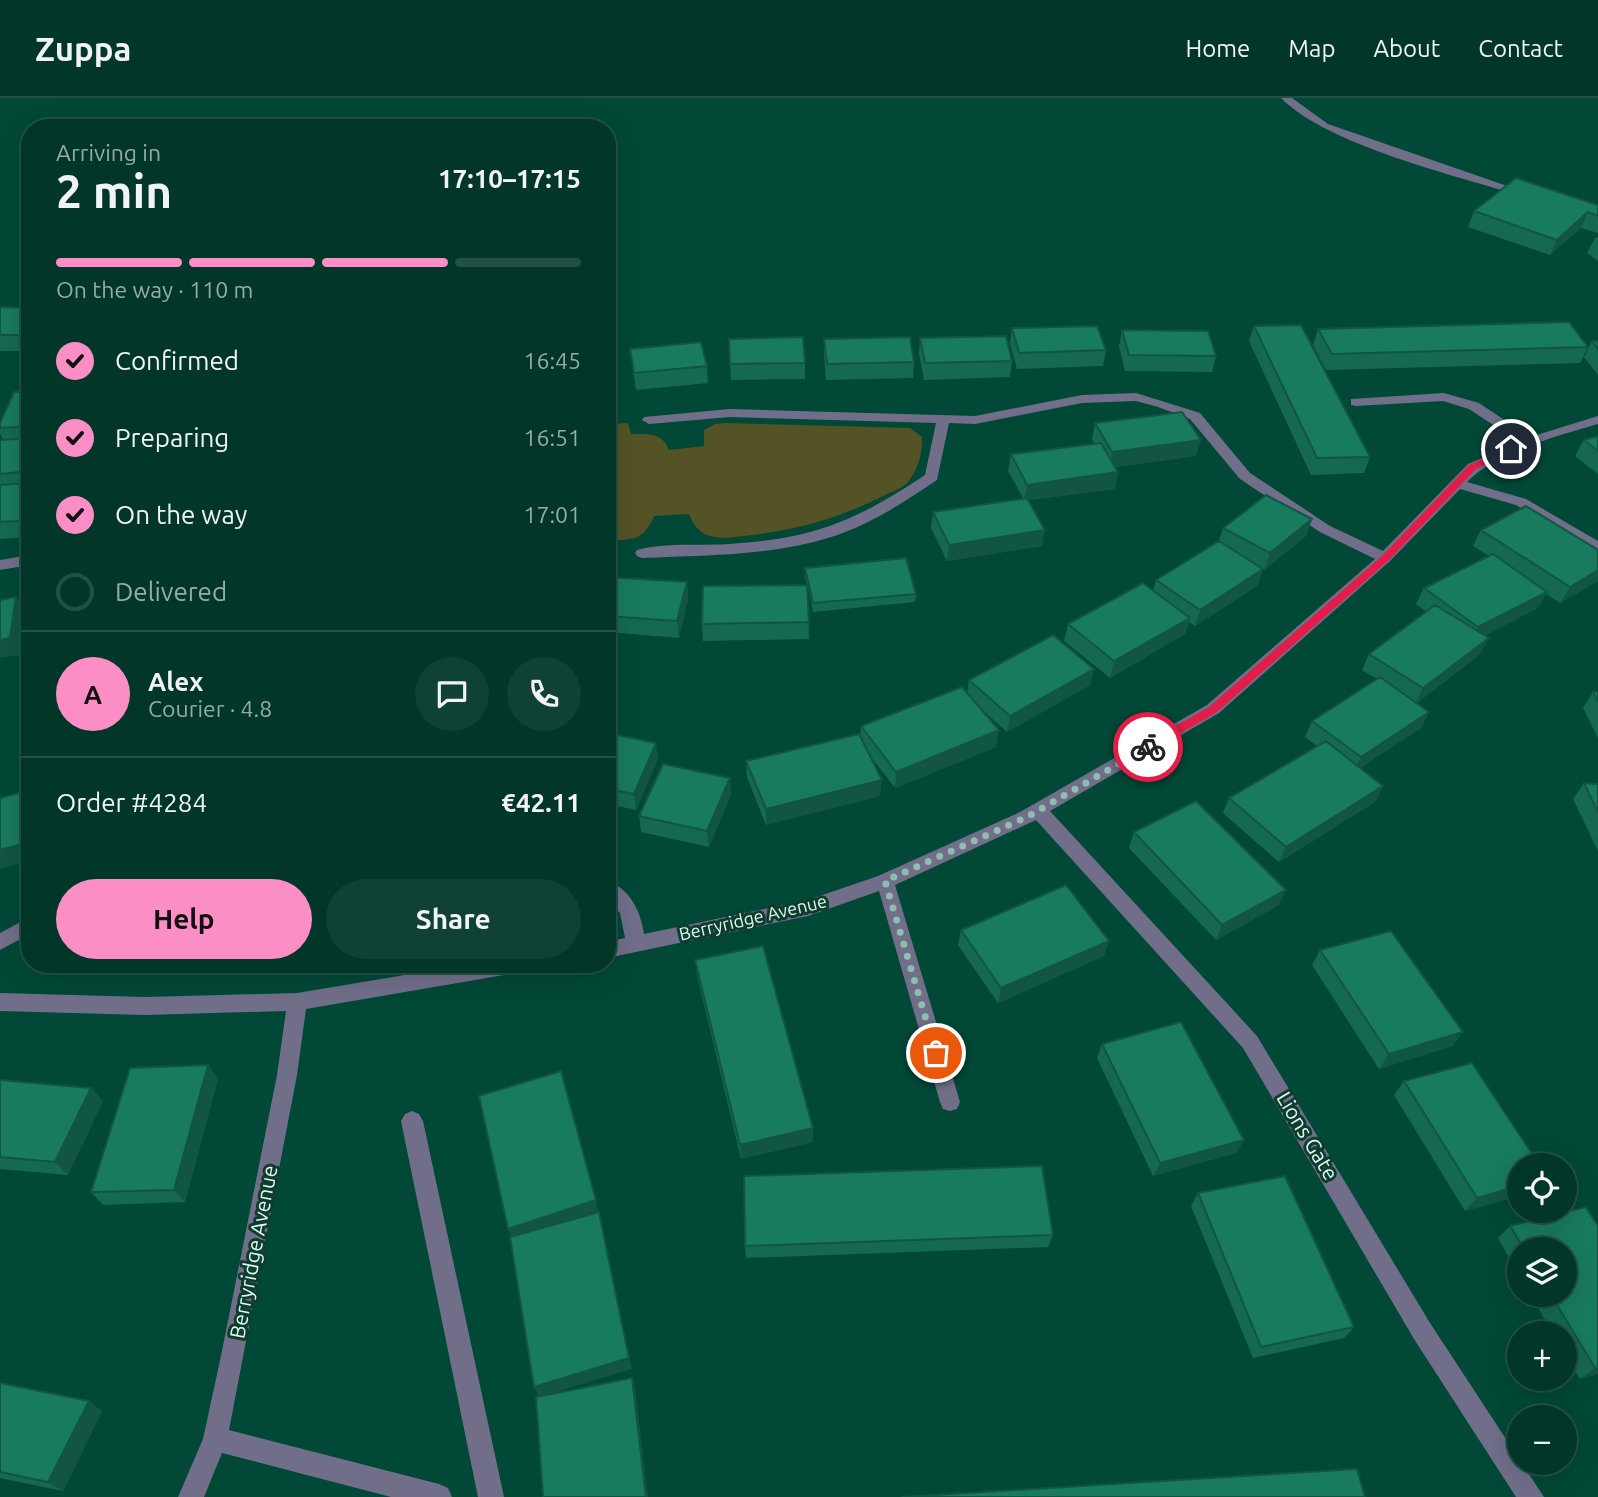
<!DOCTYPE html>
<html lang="en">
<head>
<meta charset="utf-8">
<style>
  body { margin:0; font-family:Ubuntu,sans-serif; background:#0f4135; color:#f1f3f6; height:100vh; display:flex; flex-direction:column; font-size:26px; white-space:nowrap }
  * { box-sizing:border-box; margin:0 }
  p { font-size:23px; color:#96aba8 }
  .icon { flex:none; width:38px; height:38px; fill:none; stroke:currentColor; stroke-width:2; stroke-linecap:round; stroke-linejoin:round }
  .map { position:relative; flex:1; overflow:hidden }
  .sheet { position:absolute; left:21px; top:21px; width:595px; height:854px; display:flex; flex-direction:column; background:#013629; border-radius:28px; box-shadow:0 7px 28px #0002,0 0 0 2px #235046 }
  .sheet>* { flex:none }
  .controls { position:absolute; left:1507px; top:1055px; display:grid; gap:14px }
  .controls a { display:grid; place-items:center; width:70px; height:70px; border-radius:50%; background:#013629; box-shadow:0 7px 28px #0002,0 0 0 2px #235046; font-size:35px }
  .pin { position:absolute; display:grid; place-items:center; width:60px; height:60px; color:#fff; margin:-30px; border:4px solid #fff; border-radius:50%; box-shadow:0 2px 7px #0007 }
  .courier { position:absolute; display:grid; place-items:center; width:70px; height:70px; margin:-35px; border:5px solid #e11d48; border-radius:50%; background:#fff; color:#222; box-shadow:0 2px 9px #0007 }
  .headline em { font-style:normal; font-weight:700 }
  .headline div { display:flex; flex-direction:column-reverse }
  .headline { display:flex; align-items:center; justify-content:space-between; height:119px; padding:0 35px }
  h1 { font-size:46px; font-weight:700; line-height:52px }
  .bar { display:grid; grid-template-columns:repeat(4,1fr); gap:10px 7px; align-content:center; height:84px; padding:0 35px }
  .bar i { height:9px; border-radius:5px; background:#235046 }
  .bar .selected { background:#fb8fc5 }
  .bar p { grid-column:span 4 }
  .line { display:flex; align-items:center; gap:18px; padding:0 35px; border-top:2px solid #235046 }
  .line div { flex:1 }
  .round { display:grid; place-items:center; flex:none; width:74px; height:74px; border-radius:37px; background:#0f4135 }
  ol { padding:0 35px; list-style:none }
  li { display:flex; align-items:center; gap:21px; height:77px }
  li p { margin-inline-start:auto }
  li .icon { padding:7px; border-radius:50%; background:#fb8fc5; color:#111; stroke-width:4 }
  li:last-child { color:#96aba8 }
  li i { width:38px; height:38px; border:4px solid #235046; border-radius:50% }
  .cta { display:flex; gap:14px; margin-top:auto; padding:14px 35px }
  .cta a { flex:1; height:80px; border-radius:42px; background:#fb8fc5; color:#111; font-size:28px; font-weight:700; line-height:80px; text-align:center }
  .cta a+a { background:#0f4135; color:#f1f3f6 }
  header { display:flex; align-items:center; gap:42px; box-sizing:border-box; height:98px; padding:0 35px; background:#013629; border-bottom:2px solid #235046 }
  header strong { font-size:33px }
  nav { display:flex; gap:38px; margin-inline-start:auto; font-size:24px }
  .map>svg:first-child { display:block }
  .green { fill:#535326 }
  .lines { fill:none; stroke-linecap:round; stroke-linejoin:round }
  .service { fill:#716e8a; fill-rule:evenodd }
  .minor { fill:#716e8a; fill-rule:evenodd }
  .wall { fill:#156952 }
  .shaded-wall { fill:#115542 }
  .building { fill:#187a5f; stroke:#115542; stroke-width:2 }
  .route { fill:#e11d48 }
  .done { stroke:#8dbeaf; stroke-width:7; stroke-dasharray:0 12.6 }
  .labels { text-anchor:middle; stroke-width:6; stroke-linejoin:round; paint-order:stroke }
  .street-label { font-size:18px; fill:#d8feef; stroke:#103b2e }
  .near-street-label { font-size:21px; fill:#d8feef; stroke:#103b2e }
</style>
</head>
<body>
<header>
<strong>Zuppa</strong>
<nav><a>Home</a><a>Map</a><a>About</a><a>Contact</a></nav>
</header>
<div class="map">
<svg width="1598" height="1399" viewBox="0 0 1598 1399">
  <rect width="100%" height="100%" fill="#014837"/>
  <!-- green -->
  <path class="green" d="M628,325L631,336C648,336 662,334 669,352L704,348V332L715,326L724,325L910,330L922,339C923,354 918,372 908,384C904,390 892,393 885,397C842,419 801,431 753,437C740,438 723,442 710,438C699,435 693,426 689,416L654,418C644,443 632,442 607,442V326Z"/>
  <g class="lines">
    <!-- service -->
    <path class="service" d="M1281,0H1292L1328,26L1530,96L1521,98C1455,77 1329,48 1281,0Z"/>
    <!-- minor -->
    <path class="minor" d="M1136,295L1200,315L1250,375L1330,428L1383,453L1468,366L1519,344L1469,311L1443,303L1356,308L1351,307V301L1444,295L1479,305L1530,339L1598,318V326C1560,337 1494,355 1467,384L1526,401L1598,443V454L1516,407L1460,391L1390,463L1219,615L1050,713L1257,938L1430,1225L1544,1399H1516L1414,1241L1243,950L1036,722L895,787L960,1004L957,1011L950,1013L943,1011L940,1004L879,793L808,818L607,860V844L625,840L620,815L607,801V783C630,790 641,814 644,836L808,802L878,778L1020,714L1207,607L1375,461L1320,434L1240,381L1190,321L1158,309L1136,303L1082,305L975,326L949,325L937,382C903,405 868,428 828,440C769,458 704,457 642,460L637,458L635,455L637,452C665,444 700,448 729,446C813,441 856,423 925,377L936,325L730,319L649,326L642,322L644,319L730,311L975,318L1082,297Z
      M30,457V467L0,472V462Z
      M30,819V836L0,852V835Z
      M471,866H531L528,872L521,874L306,911L297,977L229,1332L439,1386L448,1390L452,1399H391L222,1355L204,1399H178L203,1341L222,1253L277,977L286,913L145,917L0,913V895L145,899L297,895Z
      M412,1013L419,1016L423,1023L504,1399H478L401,1023L405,1016Z"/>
  </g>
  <!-- wall -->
  <path class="wall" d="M1598,107V135L1581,130L1550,157L1468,129L1474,113Z
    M1598,139V163L1587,155L1595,140Z
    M0,209L30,210V253H0Z
    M1254,228L1370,359L1364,375L1311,377L1249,243Z
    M1012,230L1106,252L1103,268L1017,271L1010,246Z
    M1318,231L1588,249L1580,265L1326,272L1313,247Z
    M1122,232L1216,258L1212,274L1125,273L1119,248Z
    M920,240L1012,263L1010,279L924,282L919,256Z
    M729,241L805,265V281L731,282Z
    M824,241L914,264L913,280L826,282L824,257Z
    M1592,243H1598V277L1584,259Z
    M630,251L707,268L708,285L636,292Z
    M30,293V439L0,441V342H3L0,335V330Z
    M1095,325L1196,358L1115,369L1118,374L1115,391L1029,402L1042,448L947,463L931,430L933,414L1023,400L1008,373L1011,356L1094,346L1092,341Z
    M1598,338V376L1575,358L1584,342Z
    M1312,421L1306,438L1264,472L1257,468L1263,471L1257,488L1195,528L1189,524L1185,536L1110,580L1064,543L1068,526L1153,493L1156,482L1219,443L1223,430Z
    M1481,432L1598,452V483L1560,505L1546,496L1538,510L1485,537L1480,556L1417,605L1429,614L1421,630L1360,670L1383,688L1375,704L1279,764L1223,715L1229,700L1317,648L1305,639L1312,623L1377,581L1362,572L1369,556L1426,514L1416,506L1424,490L1489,458L1473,448Z
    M805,470L916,496L915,504L813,514L808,489L809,541L703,543L702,526L807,487L805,478Z
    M607,479L687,484L688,501L679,540L607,534Z
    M1094,571L1090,587L1007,634L978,608L996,649L895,690L868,655L880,698L766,727L747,679L746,663L860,639L861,628L967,595L969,582Z
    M1593,594H1598V640L1583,610Z
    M607,635L658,661L636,712L607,706Z
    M730,680L731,696L709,749L641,734L639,718Z
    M1584,685L1598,686V753L1573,701Z
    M1134,734L1286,792L1279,807L1216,842L1129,750Z
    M961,832L1104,858L998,905L958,847Z
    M1320,852L1463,934L1452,948L1379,971L1312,867Z
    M695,862L813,1030V1044L741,1061L697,877Z
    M1102,946L1244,1042L1236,1055L1153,1078L1097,960Z
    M218,981L185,1104L103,1107L91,1094Z
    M0,982L91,990L103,1003L68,1077L0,1071Z
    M1404,983L1519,1068V1098L1465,1113L1394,997Z
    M1198,1095L1354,1229L1344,1240L1253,1260L1191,1108Z
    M1586,1109L1598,1128V1276L1580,1281L1564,1255V1236H1553L1531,1197H1564V1152H1519V1177L1498,1140L1510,1128Z
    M1053,1137L1048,1149L746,1160L745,1148Z
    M0,1285L102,1313L63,1393L0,1380Z"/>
  <!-- shaded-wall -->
  <path class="shaded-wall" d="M1588,114L1581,130L1550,157L1557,142Z
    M30,231V247L25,237Z
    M1201,342L1196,358L1109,370L1112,354Z
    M1118,374L1115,391L1024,403L1027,387Z
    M1312,421L1306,438L1264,472L1270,455Z
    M1045,432L1042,448L947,463L949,447Z
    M1263,471L1257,488L1195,528L1200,512Z
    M1598,472V483L1560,505L1570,489Z
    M687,484L688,501L679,540L677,523Z
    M1547,494L1538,510L1469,546L1478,529Z
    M16,499L26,515L20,557L0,560V542Z
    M1190,520L1185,536L1110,580L1114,563Z
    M1489,540L1480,556L1415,606L1423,590Z
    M30,545V557L23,546Z
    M1094,571L1090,587L1007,634L1010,618Z
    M1429,614L1421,630L1353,675L1361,659Z
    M999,632L996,649L895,690L896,674Z
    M656,645L658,661L636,712L634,696Z
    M730,680L731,696L709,749L707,733Z
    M882,682L880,698L766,727V711Z
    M1383,688L1375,704L1279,764L1286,749Z
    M30,744V763L0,771V752Z
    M1286,792L1279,807L1216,842L1222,827Z
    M1109,843L1104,858L998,905L1001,890Z
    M1463,934L1452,948L1379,971L1389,956Z
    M208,967L218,981L185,1104L174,1092Z
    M561,973L602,1126L632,1271L539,1299L534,1289L513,1143L508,1131Z
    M91,990L103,1003L68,1077L55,1064Z
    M813,1030V1044L741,1061L740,1047Z
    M1244,1042L1236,1055L1153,1078L1160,1065Z
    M1519,1088V1098L1465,1113L1477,1100Z
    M1595,1270H1598V1276L1580,1281Z
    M632,1280L635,1290L648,1399H646Z
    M89,1303L102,1313L63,1393L48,1384Z"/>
  <!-- building -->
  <path class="building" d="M1516,80L1598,107V118L1588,114L1557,142L1474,113Z
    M0,209L30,210V231L25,237H0Z
    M1569,224L1588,249L1332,256L1318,231Z
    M1301,227L1370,359L1317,360L1254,228Z
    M1097,228L1106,252L1019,255L1012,230Z
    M1122,232L1208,233L1216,258L1129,257Z
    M1006,238L1012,263L925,265L920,240Z
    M803,239L805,265L730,266L729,241Z
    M910,239L914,264L827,266L824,241Z
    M1592,243H1598V251Z
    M701,244L707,268L634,275L630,251Z
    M30,293V328L0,330V325L14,294Z
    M1182,314L1201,342L1112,354L1095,325Z
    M1598,338V353L1584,342Z
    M30,340V373L0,376V342Z
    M1101,345L1118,374L1027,387L1011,356Z
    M30,385V422L0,424V387Z
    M1266,397L1312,421L1270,455L1223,430Z
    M1027,400L1045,432L949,447L933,414Z
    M1526,408L1598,452V472L1570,489L1481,432Z
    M1219,443L1263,471L1200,512L1156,482Z
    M1493,456L1547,494L1478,529L1424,490Z
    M906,460L916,496L813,505L805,470Z
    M607,479L687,484L677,523L607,518Z
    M1143,485L1190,520L1114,563L1068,526Z
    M807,487L809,524L702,526L703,488Z
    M16,499L10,540L0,542V502Z
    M30,503V545L23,546L28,504Z
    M1435,507L1489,540L1423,590L1369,556Z
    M1053,537L1094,571L1010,618L969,582Z
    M1380,579L1429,614L1361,659L1312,623Z
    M962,589L999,632L896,674L861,628Z
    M1593,594H1598V603Z
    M607,635L656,645L634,696L607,691Z
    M859,636L882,682L766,711L746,663Z
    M1326,643L1383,688L1286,749L1229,700Z
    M663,666L730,680L707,733L639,718Z
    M1584,685L1598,686V714Z
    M30,692V744L0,752V700Z
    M1196,703L1286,792L1222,827L1134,734Z
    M1066,787L1109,843L1001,890L961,832Z
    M1391,833L1463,934L1389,956L1320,852Z
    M763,848L813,1030L740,1047L695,862Z
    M1181,924L1244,1042L1160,1065L1102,946Z
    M1472,965L1540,1068H1519V1088L1477,1100L1404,983Z
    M208,967L174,1092L91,1094L130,970Z
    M561,973L596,1102L508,1131L479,998Z
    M0,982L91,990L55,1064L0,1059Z
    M1042,1068L1053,1137L745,1148L744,1078Z
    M1285,1078L1354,1229L1261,1249L1198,1095Z
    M1586,1109L1598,1128V1270H1595L1551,1197H1564V1152H1525L1510,1128Z
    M599,1114L629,1260L534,1289L510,1139Z
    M632,1280L646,1399H543L536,1299Z
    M0,1285L89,1303L48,1384L0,1374Z
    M1357,1371L1365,1399H901Z"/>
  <!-- route -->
  <path class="route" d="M1511,348L1514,349V353L1476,371L1389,462L1217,614L1152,652H1144V646L1209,609L1382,458L1469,367Z"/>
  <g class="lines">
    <!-- done -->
    <path class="done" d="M936,955L885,783L1027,719L1148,649"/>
  </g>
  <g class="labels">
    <!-- street labels -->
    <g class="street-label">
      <text transform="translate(753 820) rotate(-13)" y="6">Berryridge Avenue</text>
    </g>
    <!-- near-street labels -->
    <g class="near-street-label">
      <text transform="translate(1307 1038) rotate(59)" y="7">Lions Gate</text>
      <text transform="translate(254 1154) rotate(-79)" y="7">Berryridge Avenue</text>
    </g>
  </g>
</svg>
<div class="controls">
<a><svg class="icon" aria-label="locate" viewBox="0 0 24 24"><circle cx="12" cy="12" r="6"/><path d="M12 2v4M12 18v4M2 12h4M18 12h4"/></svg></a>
<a><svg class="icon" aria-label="layers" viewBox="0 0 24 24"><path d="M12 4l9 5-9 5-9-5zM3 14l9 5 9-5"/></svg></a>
<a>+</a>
<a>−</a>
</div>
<div class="pin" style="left:936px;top:955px;background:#ea580c"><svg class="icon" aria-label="bag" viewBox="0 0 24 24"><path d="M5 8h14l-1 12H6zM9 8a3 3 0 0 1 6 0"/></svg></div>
<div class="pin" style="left:1511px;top:351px;background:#1f2937"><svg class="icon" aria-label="home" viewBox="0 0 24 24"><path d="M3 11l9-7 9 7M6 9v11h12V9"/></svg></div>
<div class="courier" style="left:1148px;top:649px"><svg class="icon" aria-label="bike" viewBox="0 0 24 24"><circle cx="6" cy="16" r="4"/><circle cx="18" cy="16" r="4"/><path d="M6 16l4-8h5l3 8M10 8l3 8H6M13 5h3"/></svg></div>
<section class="sheet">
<div class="headline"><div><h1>2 min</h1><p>Arriving in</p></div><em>17:10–17:15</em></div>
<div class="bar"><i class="selected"></i><i class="selected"></i><i class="selected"></i><i></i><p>On the way · 110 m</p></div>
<ol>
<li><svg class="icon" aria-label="check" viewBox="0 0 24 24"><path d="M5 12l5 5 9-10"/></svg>Confirmed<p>16:45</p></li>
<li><svg class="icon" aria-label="check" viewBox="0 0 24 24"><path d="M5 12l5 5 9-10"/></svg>Preparing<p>16:51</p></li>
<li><svg class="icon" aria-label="check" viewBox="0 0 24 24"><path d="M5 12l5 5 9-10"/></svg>On the way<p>17:01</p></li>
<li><i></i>Delivered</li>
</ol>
<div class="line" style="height:126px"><b class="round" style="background:#fb8fc5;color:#111">A</b><div><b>Alex</b><p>Courier · 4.8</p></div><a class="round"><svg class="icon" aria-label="chat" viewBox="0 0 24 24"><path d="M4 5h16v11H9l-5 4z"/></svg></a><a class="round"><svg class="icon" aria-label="phone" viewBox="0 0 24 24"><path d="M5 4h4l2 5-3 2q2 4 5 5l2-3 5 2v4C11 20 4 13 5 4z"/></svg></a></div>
<div class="line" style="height:91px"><div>Order #4284</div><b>€42.11</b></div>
<div class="cta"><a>Help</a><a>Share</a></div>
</section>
</div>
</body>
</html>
